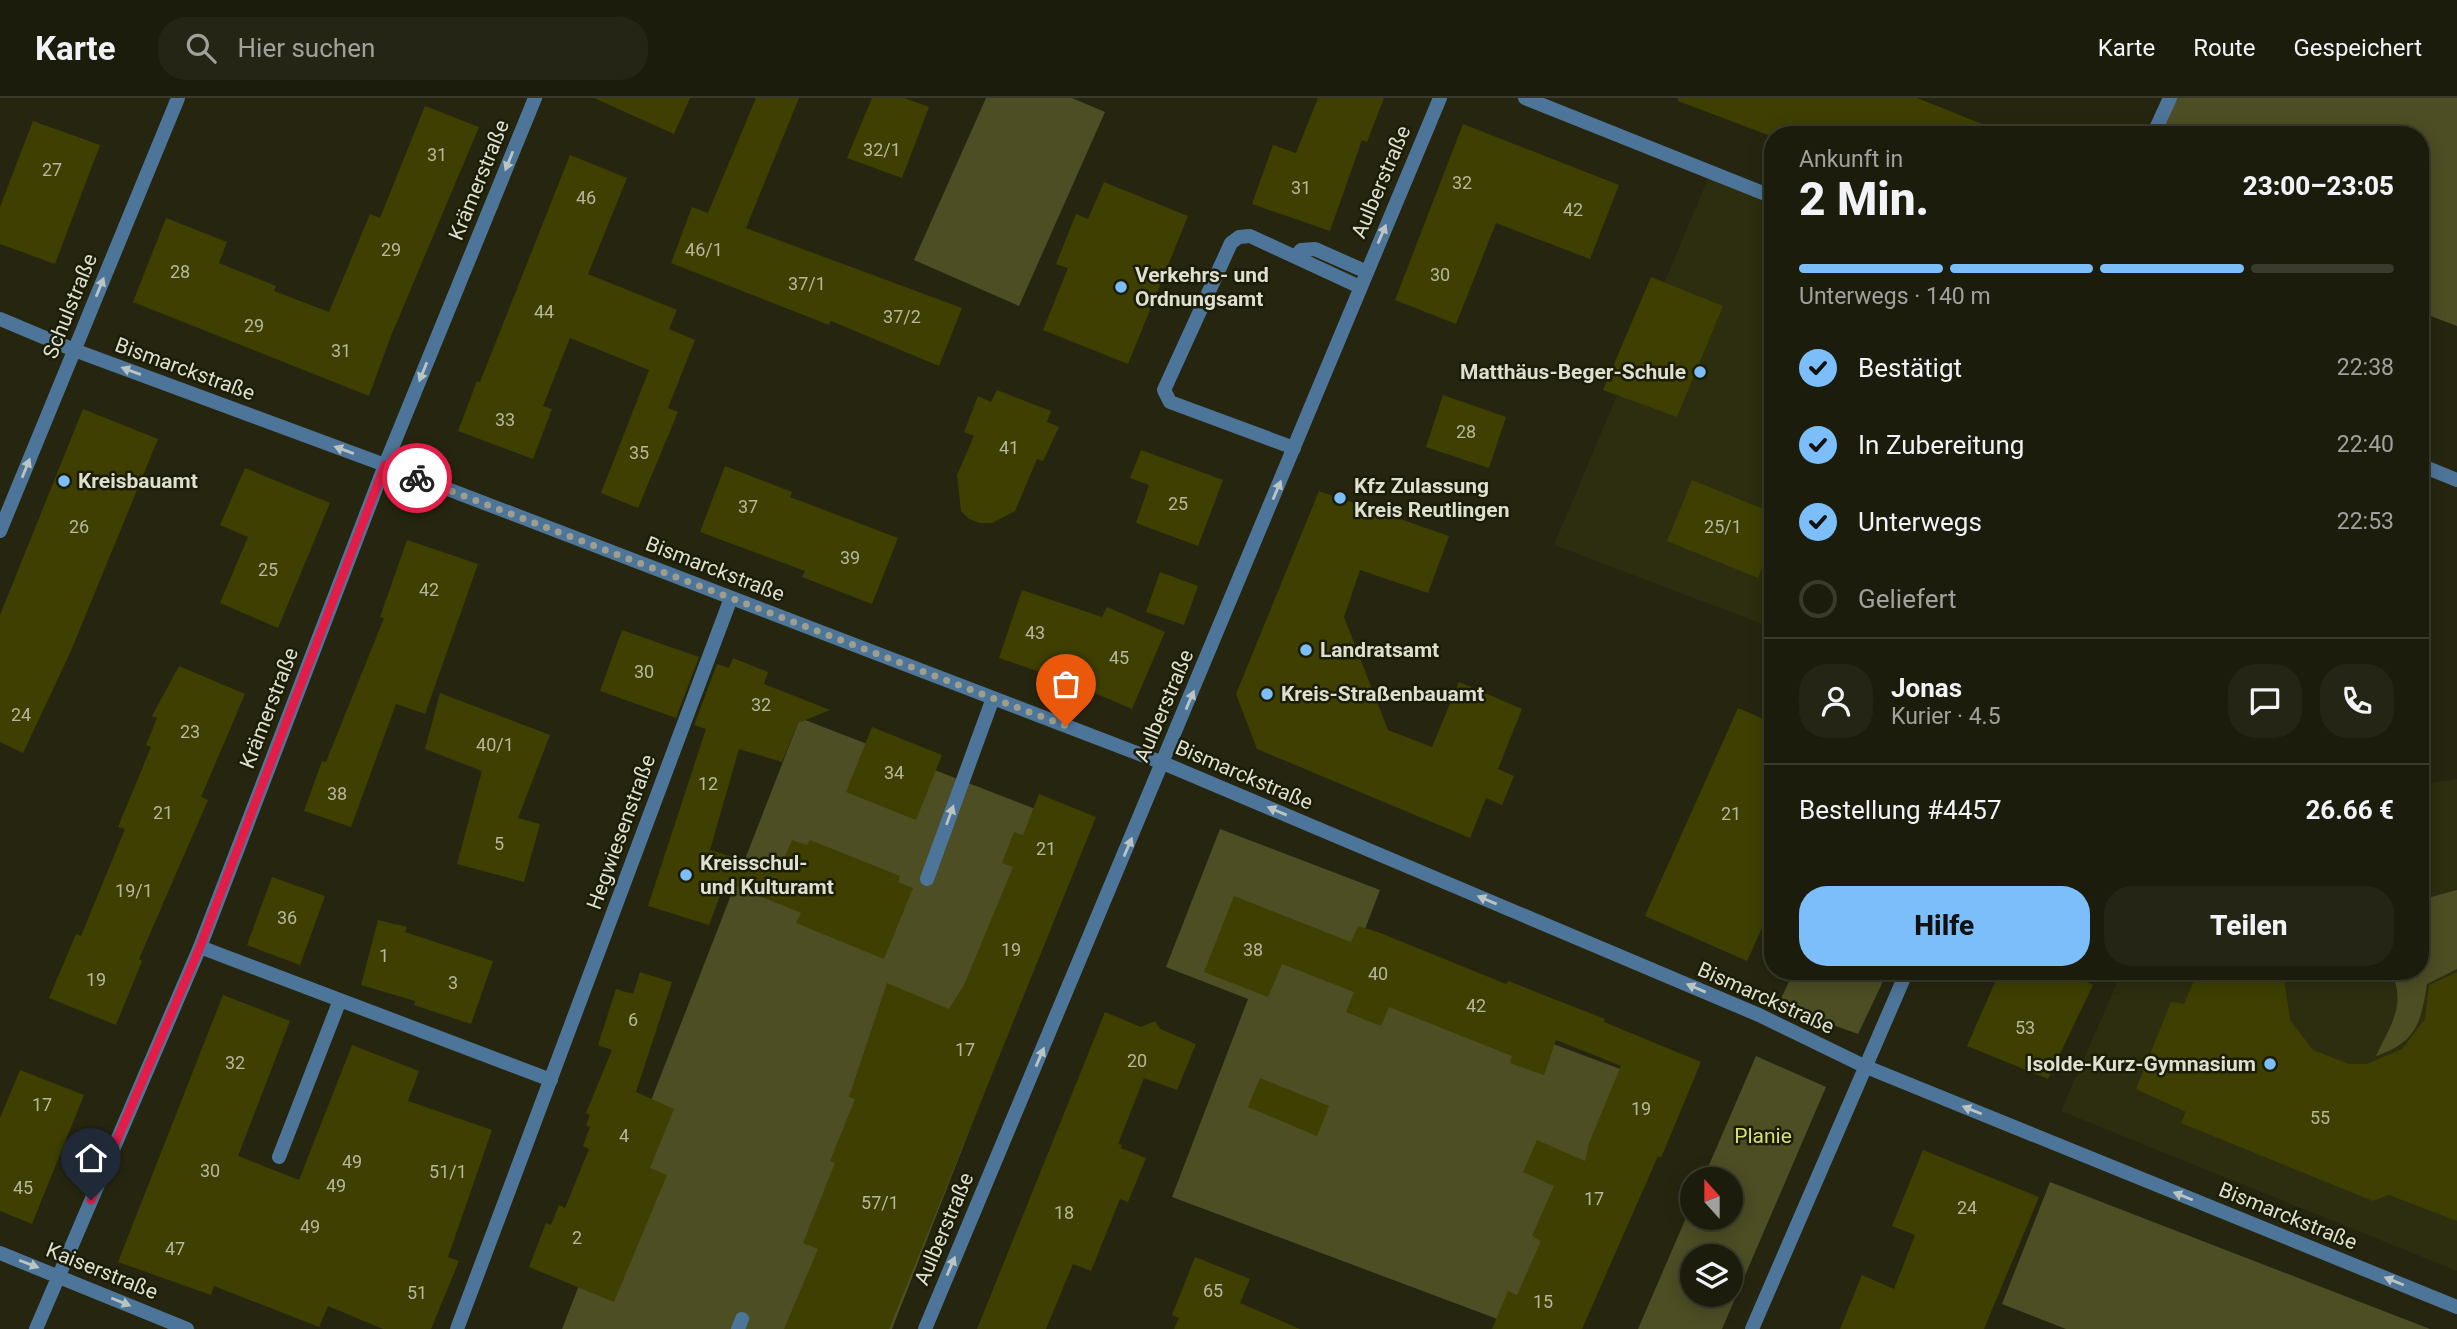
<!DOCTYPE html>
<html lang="de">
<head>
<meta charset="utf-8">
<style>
  body { margin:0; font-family:Roboto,sans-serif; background:#252515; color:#f1f3f6; height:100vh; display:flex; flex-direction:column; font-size:26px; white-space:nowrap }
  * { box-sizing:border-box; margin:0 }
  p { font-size:23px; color:#a0a19d }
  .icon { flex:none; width:38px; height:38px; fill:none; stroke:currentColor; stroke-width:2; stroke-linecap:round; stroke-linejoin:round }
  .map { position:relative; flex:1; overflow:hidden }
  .panel { position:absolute; left:1764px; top:28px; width:665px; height:854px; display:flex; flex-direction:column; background:#1c1c0c; border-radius:28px; box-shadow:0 4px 18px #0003,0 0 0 2px #3a3a2d }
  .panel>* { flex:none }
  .needle { width:46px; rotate:339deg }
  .controls { position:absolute; left:1680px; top:1069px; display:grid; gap:14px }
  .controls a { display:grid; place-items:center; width:63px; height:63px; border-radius:50%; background:#1c1c0c; box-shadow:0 4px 18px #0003,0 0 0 2px #3a3a2d; font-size:35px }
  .pin { position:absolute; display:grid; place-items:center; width:60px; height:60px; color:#fff; margin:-72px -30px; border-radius:50% 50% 50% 0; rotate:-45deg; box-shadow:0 0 7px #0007 }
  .pin .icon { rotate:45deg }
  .courier { position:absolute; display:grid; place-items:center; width:70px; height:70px; margin:-35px; border:5px solid #e11d48; border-radius:50%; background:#fff; color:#222; box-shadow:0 2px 9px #0007 }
  .head em { font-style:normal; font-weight:800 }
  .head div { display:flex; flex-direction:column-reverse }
  .head { display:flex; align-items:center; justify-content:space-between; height:119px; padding:0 35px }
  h1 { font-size:46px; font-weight:800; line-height:52px }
  .bar { display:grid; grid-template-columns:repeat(4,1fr); gap:10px 7px; align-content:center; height:84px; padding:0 35px }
  .bar i { height:9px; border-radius:5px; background:#3a3a2d }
  .bar .active { background:#7cbef9 }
  .bar p { grid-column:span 4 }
  .line { display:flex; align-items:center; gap:18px; padding:0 35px; border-top:2px solid #3a3a2d }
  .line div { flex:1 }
  .round { display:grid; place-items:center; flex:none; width:74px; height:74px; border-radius:28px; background:#252515 }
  ol { padding:0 35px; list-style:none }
  li { display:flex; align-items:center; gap:21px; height:77px }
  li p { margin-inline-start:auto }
  li .icon { padding:7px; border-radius:50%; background:#7cbef9; color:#111; stroke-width:4 }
  li:last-child { color:#a0a19d }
  li i { width:38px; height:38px; border:4px solid #3a3a2d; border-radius:50% }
  .primary-button { display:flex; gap:14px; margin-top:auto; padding:14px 35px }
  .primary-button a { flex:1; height:80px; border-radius:28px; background:#7cbef9; color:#111; font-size:28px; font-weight:800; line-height:80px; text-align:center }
  .primary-button a+a { background:#252515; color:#f1f3f6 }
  header { display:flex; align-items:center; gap:42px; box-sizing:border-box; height:98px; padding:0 35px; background:#1c1c0c; border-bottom:2px solid #3a3a2d }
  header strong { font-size:33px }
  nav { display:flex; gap:38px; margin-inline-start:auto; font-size:24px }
  .search { width:490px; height:63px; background:#252515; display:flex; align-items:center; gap:18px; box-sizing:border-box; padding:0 24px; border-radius:28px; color:#a0a19d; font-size:26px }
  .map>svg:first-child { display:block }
  .built { fill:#2d2e0f }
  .green { fill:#4d4e24; fill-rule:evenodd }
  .building { fill:#3e3f00 }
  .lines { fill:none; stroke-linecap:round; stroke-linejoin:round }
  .service { stroke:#4d7599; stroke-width:14 }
  .minor { stroke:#4d7599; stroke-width:14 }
  .oneway { fill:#bac4c3 }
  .done { stroke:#9e9e8d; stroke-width:7; stroke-dasharray:0 12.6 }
  .route { stroke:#e11d48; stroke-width:9 }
  .poi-dot { fill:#7cbef9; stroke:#1c1d07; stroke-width:2.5 }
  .labels { text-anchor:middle; stroke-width:5; stroke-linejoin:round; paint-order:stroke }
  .number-label { font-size:18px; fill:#b6b79d }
  .street-label { font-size:21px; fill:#dedfd1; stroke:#1c1d07 }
  .poi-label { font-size:21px; font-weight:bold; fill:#dedfd1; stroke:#1c1d07; text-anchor:start }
  .park-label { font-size:21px; fill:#dbde75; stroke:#1c1d07 }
</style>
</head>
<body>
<header>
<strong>Karte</strong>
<div class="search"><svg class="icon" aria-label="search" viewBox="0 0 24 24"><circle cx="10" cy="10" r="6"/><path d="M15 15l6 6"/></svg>Hier suchen</div>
<nav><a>Karte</a><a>Route</a><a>Gespeichert</a></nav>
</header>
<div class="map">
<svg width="2457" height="1231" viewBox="0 0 2457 1231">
  <rect width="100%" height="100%" fill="#262610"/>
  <!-- built -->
  <path class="built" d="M1710,76L1773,101V530L1554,447Z
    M2457,681V1173L2061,1013L2117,885L2090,873H2420V687Z"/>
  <!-- green -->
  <path class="green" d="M986,0H1072L1105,14L1019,208L914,162Z
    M2171,0H2457V228L2420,214V37H2154Z
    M800,620L1087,731L892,1231H562Z
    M1220,731L1380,792L1350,870L1660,986L1524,1231L1172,1099L1248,901L1166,869Z
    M2457,792V871L2427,886C2421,924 2417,944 2376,958C2390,928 2408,905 2390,873H2420V802Z
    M1794,873H1888L1858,936L1778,907Z
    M1756,958L1826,989L1722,1231H1638L1692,1106V1120H1731V1082L1703,1081ZM1692,1158H1731V1197H1692Z
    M2050,1084L2430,1231H2066L2002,1206Z"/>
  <!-- building -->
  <path class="building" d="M594,0H690L674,36Z
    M756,0H799L746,130L962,210L939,268L831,223L829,227L671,165L692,109L708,115Z
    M872,0H904L929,9L902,80L847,60Z
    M1318,0H1384L1367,44L1362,42L1330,133L1252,106L1273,47L1296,55Z
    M1678,0H1917L2005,35L1768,37L1678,3Z
    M425,8L479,29L391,238L369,298L133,204L166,120L227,144L219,165L276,188L274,193L329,214L370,116L380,120Z
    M33,23L100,47L55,166L0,146V109Z
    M1463,26L1619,87L1590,161L1496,125L1456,226L1395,202Z
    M570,57L627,80L588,176L677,212L669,231L695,242L668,310L678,314L638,410L601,395L649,272L570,240L543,308L552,311L533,361L458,333L477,283L480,284Z
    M1104,84L1188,118L1128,266L1043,232L1068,170L1056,166L1076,116L1088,121Z
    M1651,179L1723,208L1677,319L1603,292Z
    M997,292L1051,313L1047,324L1059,329L1043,363L1037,361L1015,413L992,425H980L969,421L961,413L957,377L974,338L964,334L978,298L991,304Z
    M1443,297L1506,319L1489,370L1426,349Z
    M83,311L158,341L70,555L23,655L0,644V517Z
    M1141,352L1223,382L1198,448L1136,425L1149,387L1130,380Z
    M725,368L792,394L790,399L898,440L872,506L802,479L805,473L700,434Z
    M245,370L330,405L278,530L220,505L248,439L220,427Z
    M1692,382L1773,415V444L1758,480L1667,443Z
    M1319,393L1449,438L1428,495L1360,472L1344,519L1388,632L1432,649L1459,584L1522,611L1498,671L1514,678L1502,707L1486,700L1470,740L1257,651L1236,596Z
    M407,442L478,466L425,616L396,606L351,729L304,713L322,663L326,664L384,520L380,519Z
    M1160,474L1198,488L1184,527L1146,514Z
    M1022,492L1102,519L1107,509L1165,534L1132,611L1069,584L999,560Z
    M622,532L699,559L676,620L600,593Z
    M733,560L768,574L764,586L830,612L798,625L782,664L739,651L710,752L779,773L792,742L807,747L810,742L900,778L898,784L913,790L884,861L796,825L801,815L725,784L709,827L648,808L706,631L694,627L717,566L729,570Z
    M179,568L245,596L201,699L208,702L139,861L142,863L116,927L49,900L76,836L81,838L125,731L118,729L151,649L146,647L157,620L152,618Z
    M440,595L550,637L518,720L540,726L524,784L457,766L482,673L425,651Z
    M1738,610L1773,625V806L1747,863L1645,818Z
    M872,629L942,657L916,722L846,694Z
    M1039,696L1096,719L889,1231H784L818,1151L803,1145L835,1065L830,1063L855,1001L849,999L887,885L949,911L964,887L1013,769L1002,765L1014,734L1023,737Z
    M272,779L325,798L300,867L247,847Z
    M1234,798L1351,844L1358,828L1378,834L1506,886L1508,883L1605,921L1604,924L1701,964L1661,1060L1658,1058L1582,1231H1492L1508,1193L1517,1197L1541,1143L1532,1138L1554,1088L1523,1074L1537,1042L1585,1063L1589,1045L1621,968L1556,942L1544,977L1510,965L1512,958L1389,909L1381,928L1346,914L1354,894L1282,866L1268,899L1204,874Z
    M378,822L407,829L405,834L493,863L471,926L414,907L415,903L361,887Z
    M2000,873H2066L2093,887L2048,981L1967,948Z
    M2198,873H2283L2290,922L2313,952L2349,966H2367L2402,951L2425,921L2429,887L2457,874V1123L2389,1097L2373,1103L2181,1025L2186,1014L2136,991L2171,904L2184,906Z
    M640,874L672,884L636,994L674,1011L650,1070L667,1077L614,1204L529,1169L546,1125L551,1127L559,1107L565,1110L589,1051L583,1048L590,1029L586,1027L590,1017L586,1015L612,952L598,947L616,891L633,896Z
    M223,897L290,923L238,1058L299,1082L352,947L419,973L408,1003L492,1032L448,1159L459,1163L431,1231H383L328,1208L319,1229L214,1188L211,1197L118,1164Z
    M1105,914L1141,929L1155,923L1160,931L1196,946L1177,992L1144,980L1118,1046L1122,1047L1121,1050L1146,1060L1128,1104L1120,1101L1091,1173L1073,1166L1046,1231H977Z
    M20,972L84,997L32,1126L0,1113V1020Z
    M1260,980L1329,1008L1317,1038L1248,1009Z
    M1923,1052L2039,1099L1984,1231H1840L1862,1177L1894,1191L1915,1137L1892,1128Z
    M1195,1159L1250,1181L1240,1205L1300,1231H1174L1179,1220L1172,1217Z"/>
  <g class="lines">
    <!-- service -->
    <path class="service" d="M2153,37L2170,0
      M1295,159L1301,152L1315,151L1367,174
      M1294,350L1170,304L1164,292L1231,145L1239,139L1250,138L1360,189
      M927,781L993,600
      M200,849L551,982
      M279,1059L340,902
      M457,1231L731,500
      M738,1231L742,1221"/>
    <!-- minor -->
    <path class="minor" d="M1525,0L1773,99
      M0,221L74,252L385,367L1163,665L1759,917L1864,968L2457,1209
      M2420,367L2457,382
      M0,433L178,0
      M0,1155L187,1231
      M36,1231L200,849L385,367L535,0
      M925,1231L1440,0
      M1752,1231L1907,873"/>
  </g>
  <!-- one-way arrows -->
  <defs><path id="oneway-solid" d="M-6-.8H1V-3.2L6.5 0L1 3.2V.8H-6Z" transform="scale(1.75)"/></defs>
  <g class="oneway">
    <use href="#oneway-solid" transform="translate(509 63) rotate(112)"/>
    <use href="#oneway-solid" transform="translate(1382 136) rotate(-67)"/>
    <use href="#oneway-solid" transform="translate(100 189) rotate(-68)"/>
    <use href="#oneway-solid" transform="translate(131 273) rotate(-160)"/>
    <use href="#oneway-solid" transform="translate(423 274) rotate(112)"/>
    <use href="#oneway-solid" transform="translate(344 352) rotate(-160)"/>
    <use href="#oneway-solid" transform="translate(26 370) rotate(-68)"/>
    <use href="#oneway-solid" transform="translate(1277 392) rotate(-67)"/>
    <use href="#oneway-solid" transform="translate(1190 602) rotate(-67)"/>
    <use href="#oneway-solid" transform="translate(1277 713) rotate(-157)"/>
    <use href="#oneway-solid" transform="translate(950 717) rotate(-70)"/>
    <use href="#oneway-solid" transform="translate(1128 749) rotate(-67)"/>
    <use href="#oneway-solid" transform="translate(1487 802) rotate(-157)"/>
    <use href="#oneway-solid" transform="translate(1696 890) rotate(-157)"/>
    <use href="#oneway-solid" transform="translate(1040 959) rotate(-67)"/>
    <use href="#oneway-solid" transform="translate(1972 1012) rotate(-158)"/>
    <use href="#oneway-solid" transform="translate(2183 1098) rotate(-158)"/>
    <use href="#oneway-solid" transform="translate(29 1166) rotate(21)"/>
    <use href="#oneway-solid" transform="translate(951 1168) rotate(-67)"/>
    <use href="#oneway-solid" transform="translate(2394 1183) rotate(-158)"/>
    <use href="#oneway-solid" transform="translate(121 1204) rotate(22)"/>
  </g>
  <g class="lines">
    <!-- done -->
    <path class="done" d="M417,380L1066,628"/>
    <!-- route -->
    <path class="route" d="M91,1102L200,849L385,367L417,380"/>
  </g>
  <!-- markers -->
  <g class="poi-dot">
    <circle cx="1121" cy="189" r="7"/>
    <circle cx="1700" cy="274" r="7"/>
    <circle cx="64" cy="383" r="7"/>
    <circle cx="1340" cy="400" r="7"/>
    <circle cx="1306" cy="552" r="7"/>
    <circle cx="1267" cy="596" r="7"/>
    <circle cx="686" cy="777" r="7"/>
    <circle cx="2270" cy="966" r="7"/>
  </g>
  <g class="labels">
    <!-- number labels -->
    <g class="number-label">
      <text x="882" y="58">32/1</text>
      <text x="437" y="63">31</text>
      <text x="52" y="78">27</text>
      <text x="1462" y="91">32</text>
      <text x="1301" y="96">31</text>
      <text x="586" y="106">46</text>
      <text x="1573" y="118">42</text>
      <text x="391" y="158">29</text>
      <text x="704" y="158">46/1</text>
      <text x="180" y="180">28</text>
      <text x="1440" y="183">30</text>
      <text x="807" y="192">37/1</text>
      <text x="544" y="220">44</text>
      <text x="902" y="225">37/2</text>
      <text x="254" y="234">29</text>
      <text x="341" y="259">31</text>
      <text x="505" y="328">33</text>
      <text x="1466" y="340">28</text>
      <text x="1009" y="356">41</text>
      <text x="639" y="361">35</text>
      <text x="1178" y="412">25</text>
      <text x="748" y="415">37</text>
      <text x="79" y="435">26</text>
      <text x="1723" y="435">25/1</text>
      <text x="850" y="466">39</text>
      <text x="268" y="478">25</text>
      <text x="429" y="498">42</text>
      <text x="1035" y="541">43</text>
      <text x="1119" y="566">45</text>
      <text x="644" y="580">30</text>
      <text x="761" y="613">32</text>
      <text x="21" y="623">24</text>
      <text x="190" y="640">23</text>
      <text x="495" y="653">40/1</text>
      <text x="894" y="681">34</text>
      <text x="708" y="692">12</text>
      <text x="337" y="702">38</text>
      <text x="163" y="721">21</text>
      <text x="1731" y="722">21</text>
      <text x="499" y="752">5</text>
      <text x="1046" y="757">21</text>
      <text x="134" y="799">19/1</text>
      <text x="287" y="826">36</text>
      <text x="1011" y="858">19</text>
      <text x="1253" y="858">38</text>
      <text x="384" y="864">1</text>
      <text x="1378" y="882">40</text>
      <text x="96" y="888">19</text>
      <text x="453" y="891">3</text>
      <text x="1476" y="914">42</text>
      <text x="633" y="928">6</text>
      <text x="2025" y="936">53</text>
      <text x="965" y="958">17</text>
      <text x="1137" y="969">20</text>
      <text x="235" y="971">32</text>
      <text x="42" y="1013">17</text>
      <text x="1641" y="1017">19</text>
      <text x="2320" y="1026">55</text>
      <text x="624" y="1044">4</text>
      <text x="352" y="1070">49</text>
      <text x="210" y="1079">30</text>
      <text x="448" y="1080">51/1</text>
      <text x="336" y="1094">49</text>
      <text x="23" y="1096">45</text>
      <text x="1594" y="1107">17</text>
      <text x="880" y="1111">57/1</text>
      <text x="1967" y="1116">24</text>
      <text x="1064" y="1121">18</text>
      <text x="310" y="1135">49</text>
      <text x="577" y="1146">2</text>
      <text x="175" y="1157">47</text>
      <text x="1213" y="1199">65</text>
      <text x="417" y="1201">51</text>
      <text x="1543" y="1210">15</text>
    </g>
    <!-- street labels -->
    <g class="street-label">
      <text transform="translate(479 82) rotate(-68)" y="7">Krämerstraße</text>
      <text transform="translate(1381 84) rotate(-67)" y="7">Aulberstraße</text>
      <text transform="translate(70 208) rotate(-68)" y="7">Schulstraße</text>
      <text transform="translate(185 271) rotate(20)" y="7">Bismarckstraße</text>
      <text transform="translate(715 471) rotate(21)" y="7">Bismarckstraße</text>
      <text transform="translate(1164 608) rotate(-67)" y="7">Aulberstraße</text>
      <text transform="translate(269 610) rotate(-69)" y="7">Krämerstraße</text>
      <text transform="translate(1244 677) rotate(23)" y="7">Bismarckstraße</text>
      <text transform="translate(621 734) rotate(-70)" y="7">Hegwiesenstraße</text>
      <text transform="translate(1766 900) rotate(24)" y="7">Bismarckstraße</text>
      <text transform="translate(2288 1118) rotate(22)" y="7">Bismarckstraße</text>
      <text transform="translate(944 1131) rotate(-67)" y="7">Aulberstraße</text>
      <text transform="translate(102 1173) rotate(22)" y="7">Kaiserstraße</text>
    </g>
    <!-- poi labels -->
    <g class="poi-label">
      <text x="1135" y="184">Verkehrs- und<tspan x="1135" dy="24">Ordnungsamt</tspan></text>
      <text x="1686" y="281" text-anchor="end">Matthäus-Beger-Schule</text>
      <text x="78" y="390">Kreisbauamt</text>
      <text x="1354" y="395">Kfz Zulassung<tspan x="1354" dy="24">Kreis Reutlingen</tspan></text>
      <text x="1320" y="559">Landratsamt</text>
      <text x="1281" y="603">Kreis-Straßenbauamt</text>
      <text x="700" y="772">Kreisschul-<tspan x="700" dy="24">und Kulturamt</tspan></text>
      <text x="2256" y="973" text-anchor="end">Isolde-Kurz-Gymnasium</text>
    </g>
    <!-- park labels -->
    <g class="park-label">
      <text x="1763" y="1045">Planie</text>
    </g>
  </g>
</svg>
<div class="controls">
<a><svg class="needle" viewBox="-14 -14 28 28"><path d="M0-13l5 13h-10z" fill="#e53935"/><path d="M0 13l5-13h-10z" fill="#a0a19d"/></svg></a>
<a><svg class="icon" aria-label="layers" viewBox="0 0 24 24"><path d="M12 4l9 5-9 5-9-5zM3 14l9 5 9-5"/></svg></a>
</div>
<div class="pin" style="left:1066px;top:628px;background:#ea580c"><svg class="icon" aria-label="bag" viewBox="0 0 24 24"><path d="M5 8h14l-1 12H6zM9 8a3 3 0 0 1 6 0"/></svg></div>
<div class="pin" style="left:91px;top:1102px;background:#1f2937"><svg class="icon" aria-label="home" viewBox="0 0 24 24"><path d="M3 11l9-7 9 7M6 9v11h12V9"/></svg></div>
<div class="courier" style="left:417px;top:380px"><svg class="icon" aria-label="bike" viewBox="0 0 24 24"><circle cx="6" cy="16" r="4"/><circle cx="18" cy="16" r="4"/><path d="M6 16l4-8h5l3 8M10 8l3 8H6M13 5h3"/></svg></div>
<section class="panel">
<div class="head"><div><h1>2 Min.</h1><p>Ankunft in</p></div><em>23:00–23:05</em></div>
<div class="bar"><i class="active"></i><i class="active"></i><i class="active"></i><i></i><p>Unterwegs · 140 m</p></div>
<ol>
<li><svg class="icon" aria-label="check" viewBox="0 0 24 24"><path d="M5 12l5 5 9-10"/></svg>Bestätigt<p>22:38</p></li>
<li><svg class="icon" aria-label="check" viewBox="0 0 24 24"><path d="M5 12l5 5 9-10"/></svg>In Zubereitung<p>22:40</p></li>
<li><svg class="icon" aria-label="check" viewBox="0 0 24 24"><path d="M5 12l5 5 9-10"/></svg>Unterwegs<p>22:53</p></li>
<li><i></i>Geliefert</li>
</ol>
<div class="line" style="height:126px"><a class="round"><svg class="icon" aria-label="person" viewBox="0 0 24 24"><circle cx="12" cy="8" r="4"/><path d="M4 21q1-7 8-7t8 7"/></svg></a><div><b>Jonas</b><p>Kurier · 4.5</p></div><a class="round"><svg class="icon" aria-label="chat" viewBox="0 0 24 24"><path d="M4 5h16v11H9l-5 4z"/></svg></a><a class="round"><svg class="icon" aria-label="phone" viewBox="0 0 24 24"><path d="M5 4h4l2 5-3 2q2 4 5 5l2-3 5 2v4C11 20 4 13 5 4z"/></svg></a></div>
<div class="line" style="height:91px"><div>Bestellung #4457</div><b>26.66 €</b></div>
<div class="primary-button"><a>Hilfe</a><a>Teilen</a></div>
</section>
</div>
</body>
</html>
